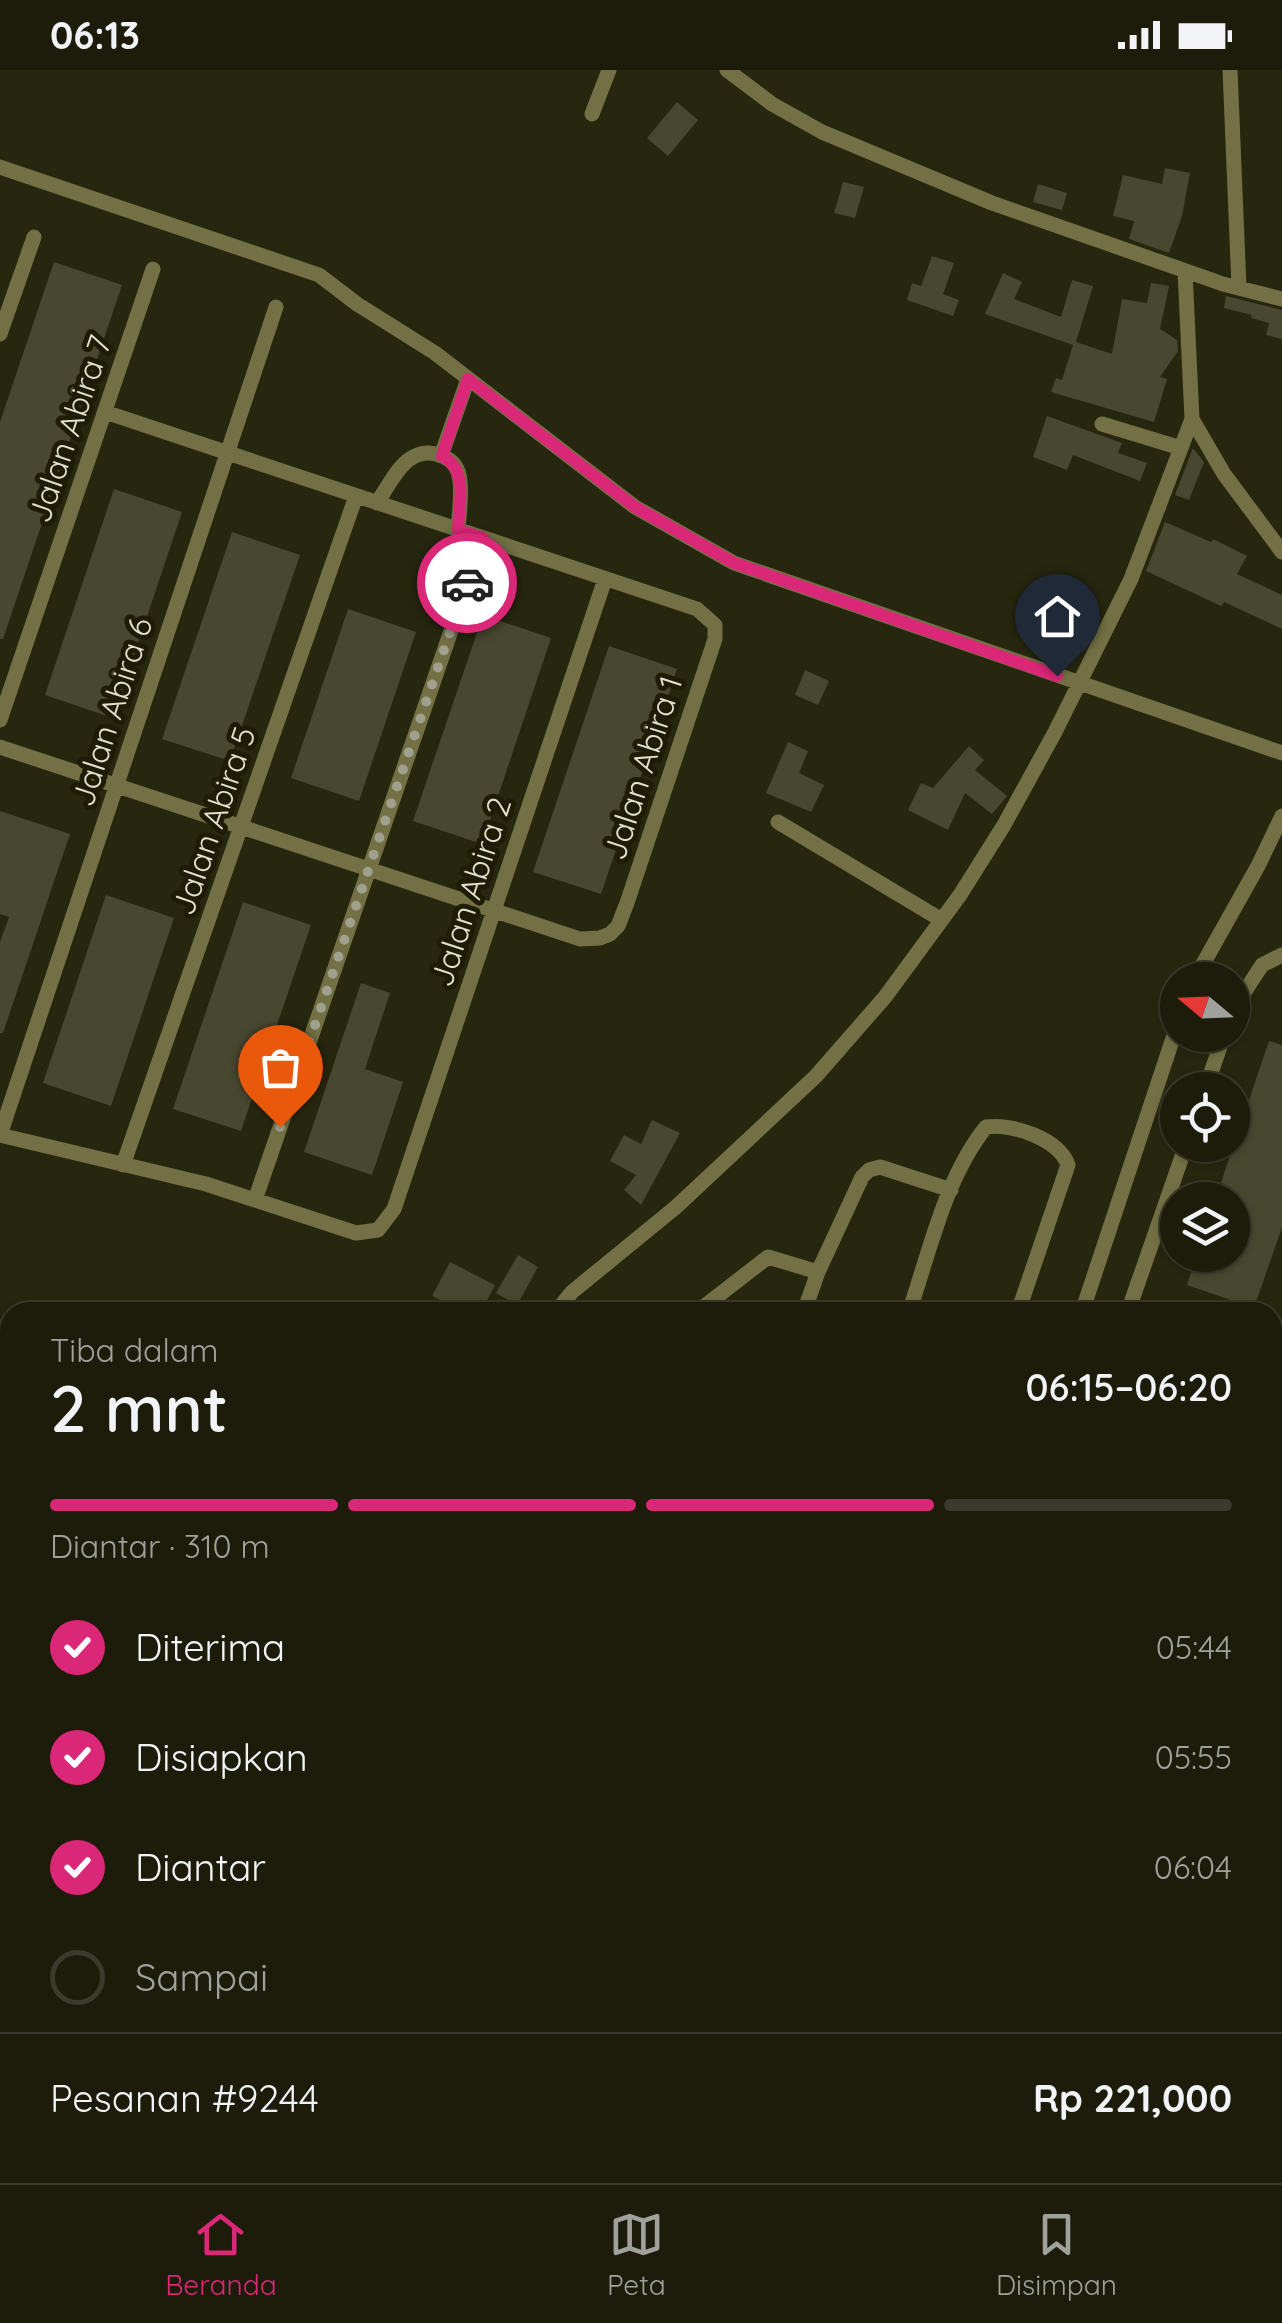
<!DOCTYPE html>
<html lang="id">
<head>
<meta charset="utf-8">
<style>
  body { margin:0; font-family:Quicksand,sans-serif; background:#252514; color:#f1f3f6; height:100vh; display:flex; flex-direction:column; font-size:38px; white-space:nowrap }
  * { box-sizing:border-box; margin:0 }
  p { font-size:32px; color:#a0a19d }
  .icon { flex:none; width:55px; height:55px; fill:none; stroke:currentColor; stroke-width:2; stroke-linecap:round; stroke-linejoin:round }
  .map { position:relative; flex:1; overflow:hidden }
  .details { position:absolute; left:0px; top:1232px; width:1282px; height:882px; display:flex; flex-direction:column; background:#1d1c0b; border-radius:30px 30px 0 0; box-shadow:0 2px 8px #0004,0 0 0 2px #3b3a2c }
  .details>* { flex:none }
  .needle { width:65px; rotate:289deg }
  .controls { position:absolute; left:1160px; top:892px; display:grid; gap:20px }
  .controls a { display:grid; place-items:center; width:90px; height:90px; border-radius:50%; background:#1d1c0b; box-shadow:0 2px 8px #0004,0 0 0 2px #3b3a2c; font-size:50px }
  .pin { position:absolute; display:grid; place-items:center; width:85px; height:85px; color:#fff; margin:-102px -42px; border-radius:50% 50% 50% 0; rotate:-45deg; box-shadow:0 0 10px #0007 }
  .pin .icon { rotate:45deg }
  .courier { position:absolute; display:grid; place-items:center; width:100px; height:100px; margin:-50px; border:8px solid #db2777; border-radius:50%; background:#fff; color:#222; box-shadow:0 2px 12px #0007 }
  .summary em { font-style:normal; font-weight:600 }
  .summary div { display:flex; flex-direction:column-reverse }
  .summary { display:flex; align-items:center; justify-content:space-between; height:170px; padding:0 50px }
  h1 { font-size:65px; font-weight:600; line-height:75px }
  .bar { display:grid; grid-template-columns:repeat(4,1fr); gap:15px 10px; align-content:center; height:120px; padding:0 50px }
  .bar i { height:12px; border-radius:8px; background:#3b3a2c }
  .bar .active { background:#db2777 }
  .bar p { grid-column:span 4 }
  .line { display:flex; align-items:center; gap:25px; padding:0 50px; border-top:2px solid #3b3a2c }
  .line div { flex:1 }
  ol { padding:0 50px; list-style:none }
  li { display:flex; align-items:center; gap:30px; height:110px }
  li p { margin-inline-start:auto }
  li .icon { padding:10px; border-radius:50%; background:#db2777; color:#fff; stroke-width:4 }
  li:last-child { color:#a0a19d }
  li i { width:55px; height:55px; border:5px solid #3b3a2c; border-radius:50% }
  .status { display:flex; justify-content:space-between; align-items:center; height:70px; padding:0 50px; background:#1d1c0b; direction:ltr }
  .status svg { height:28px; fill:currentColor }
  .menu { display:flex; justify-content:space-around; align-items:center; height:140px; border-top:2px solid #3b3a2c; background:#1d1c0b; font-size:28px; color:#a0a19d }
  .menu a { display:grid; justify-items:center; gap:5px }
  .menu .active { color:#db2777 }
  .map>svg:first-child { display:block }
  .building { fill:#48472f }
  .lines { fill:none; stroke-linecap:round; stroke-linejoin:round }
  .street { stroke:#727044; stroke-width:15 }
  .done { stroke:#a0a08e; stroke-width:10; stroke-dasharray:0 18 }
  .route { stroke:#db2777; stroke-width:12 }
  .labels { text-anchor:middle; stroke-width:10; stroke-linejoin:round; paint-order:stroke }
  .street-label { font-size:32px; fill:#e1e1d2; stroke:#1e1c05 }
</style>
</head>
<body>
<div class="status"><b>06:13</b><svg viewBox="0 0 49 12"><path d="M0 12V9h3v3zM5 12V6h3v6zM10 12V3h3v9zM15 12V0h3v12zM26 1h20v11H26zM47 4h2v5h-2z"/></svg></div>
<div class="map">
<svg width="1282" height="2113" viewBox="0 0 1282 2113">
  <rect width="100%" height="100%" fill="#27260f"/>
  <!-- building -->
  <path class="building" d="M677,32L698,50L668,86L647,68Z
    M1165,98L1190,103L1182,146L1169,183L1129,169L1134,151L1113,146L1123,105L1162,114Z
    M843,112L864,117L855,148L834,143Z
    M1038,114L1067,123L1062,140L1033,132Z
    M932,186L954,193L943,224L959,230L953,246L907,230L912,213L921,216Z
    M54,192L122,215L3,569H0V352Z
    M1003,203L1022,212L1014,229L1061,247L1072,210L1093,216L1076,272L1112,284L1122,229L1147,233L1151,213L1169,216L1160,259L1177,270L1178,281L1160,307L1167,309L1154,352L1051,322L1056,308L1062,310L1073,275L985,244Z
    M1226,226L1282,240V269L1266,265L1269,253L1251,248L1252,245L1224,238Z
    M1047,346L1122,373L1118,383L1147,393L1140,411L1073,385L1067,400L1033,387Z
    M1193,378L1204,392L1189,430L1175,425Z
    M114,419L182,442L113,648L45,625Z
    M1165,452L1211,472L1213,469L1247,486L1237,504L1282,525V559L1224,532L1221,536L1146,501Z
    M232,462L300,485L230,691L162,669Z
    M348,539L416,562L359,731L291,708Z
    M483,545L551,568L482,774L413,751Z
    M609,576L677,599L601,824L533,802Z
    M805,600L829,611L818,635L795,625Z
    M788,672L808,681L799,703L824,715L811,742L766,723Z
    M969,676L984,690L975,700L1007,726L992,744L965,723L948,760L908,740L921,713L933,718Z
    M0,741L70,764L3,963H0V872L9,847L0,844Z
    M106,825L174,848L111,1036L43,1013Z
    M243,832L311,855L241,1061L173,1039Z
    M361,913L390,923L365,999L403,1012L372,1105L304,1082Z
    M1269,971L1282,975V1157L1254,1238L1187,1215L1197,1185H1232V1130H1215Z
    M652,1050L680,1063L641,1135L624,1120L636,1105L610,1091L624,1065L641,1074Z
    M518,1185L538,1197L517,1235L496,1223Z
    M450,1192L495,1215L481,1242H465L432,1226Z"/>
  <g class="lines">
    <!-- street -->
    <path class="street" d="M727,0L772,34L822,62L992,133L1223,214L1282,229
      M1230,0L1239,217
      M592,44L609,0
      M0,97L319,205L357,234L435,283L635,437L734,493L1282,683
      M276,237L0,1065L206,1114L356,1163L378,1160L394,1139L605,509
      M0,264L34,167
      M1192,349L1224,404L1282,482
      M1102,354L1181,378
      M441,386L468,309
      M377,433C393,409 408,372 442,386C453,390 459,399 460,411C462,426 459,444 458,460
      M0,650L153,199
      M0,677L580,869L600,868L610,864L618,856L627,833L715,569V555L697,539L105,342
      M778,752L940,849
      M1194,910L1258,796L1282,746
      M1232,941L1262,895L1282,885
      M1205,1020L1224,965
      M123,1095L356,426
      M255,1130L483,468
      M556,1242L572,1222L676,1137L816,1006L885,927L960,825L1004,755L1055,662L1131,509L1192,349L1185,201
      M697,1242L768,1187L818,1202
      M804,1242L818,1202L862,1107L869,1100L880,1097L951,1120
      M909,1242C930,1181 945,1108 986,1057C1012,1053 1059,1069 1068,1095L1018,1242
      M1082,1242L1178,953
      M1131,1242L1132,1230L1186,1075
      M1272,1298L1282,1269
      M0,1308L10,1317
      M1272,1313L1282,1317
      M1272,1475L1282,1478
      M0,1490L10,1489
      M1272,1637L1282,1640
      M1272,1720L1282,1691
      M1272,1836L1282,1839
      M1005,2105L1015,2113
      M1080,2105L1091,2113
      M77,2113L81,2105
      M1141,2113L1143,2105"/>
  </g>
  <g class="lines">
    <!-- done -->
    <path class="done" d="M280,1057L467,513"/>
    <!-- route -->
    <path class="route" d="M467,513L483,468L458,460C459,433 469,400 442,386L468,309L635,437L734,493L1057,606"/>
  </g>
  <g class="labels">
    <!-- street labels -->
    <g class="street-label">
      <text transform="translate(70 359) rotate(-71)" y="11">Jalan Abira 7</text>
      <text transform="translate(112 642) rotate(-72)" y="11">Jalan Abira 6</text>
      <text transform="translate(643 698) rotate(-72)" y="11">Jalan Abira 1</text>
      <text transform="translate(214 751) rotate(-71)" y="11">Jalan Abira 5</text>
      <text transform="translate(471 822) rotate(-72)" y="11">Jalan Abira 2</text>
    </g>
  </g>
</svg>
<div class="controls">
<a><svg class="needle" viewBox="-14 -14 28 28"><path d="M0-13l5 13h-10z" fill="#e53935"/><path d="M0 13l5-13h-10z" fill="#a0a19d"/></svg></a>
<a><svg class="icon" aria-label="locate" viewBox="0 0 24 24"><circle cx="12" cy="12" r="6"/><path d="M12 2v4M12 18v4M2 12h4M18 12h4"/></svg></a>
<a><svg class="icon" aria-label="layers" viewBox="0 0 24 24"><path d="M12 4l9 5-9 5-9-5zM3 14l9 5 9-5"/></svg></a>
</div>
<div class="pin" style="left:280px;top:1057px;background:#ea580c"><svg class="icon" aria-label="bag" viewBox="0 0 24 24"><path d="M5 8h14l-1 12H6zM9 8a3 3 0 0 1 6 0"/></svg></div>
<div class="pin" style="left:1057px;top:606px;background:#1f2937"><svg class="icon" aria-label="home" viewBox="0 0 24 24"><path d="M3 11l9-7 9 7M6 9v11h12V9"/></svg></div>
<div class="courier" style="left:467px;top:513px"><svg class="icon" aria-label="car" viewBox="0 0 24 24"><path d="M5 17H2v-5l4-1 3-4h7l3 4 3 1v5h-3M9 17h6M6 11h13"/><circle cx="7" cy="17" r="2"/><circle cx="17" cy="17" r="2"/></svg></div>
<section class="details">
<div class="summary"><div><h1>2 mnt</h1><p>Tiba dalam</p></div><em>06:15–06:20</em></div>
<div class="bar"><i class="active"></i><i class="active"></i><i class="active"></i><i></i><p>Diantar · 310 m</p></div>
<ol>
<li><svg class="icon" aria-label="check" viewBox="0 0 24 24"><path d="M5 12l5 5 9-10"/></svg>Diterima<p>05:44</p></li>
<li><svg class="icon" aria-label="check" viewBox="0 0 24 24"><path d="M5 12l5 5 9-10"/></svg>Disiapkan<p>05:55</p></li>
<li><svg class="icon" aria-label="check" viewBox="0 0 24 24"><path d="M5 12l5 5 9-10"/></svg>Diantar<p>06:04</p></li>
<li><i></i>Sampai</li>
</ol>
<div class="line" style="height:130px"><div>Pesanan #9244</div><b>Rp 221,000</b></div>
</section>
</div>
<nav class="menu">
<a class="active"><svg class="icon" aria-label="home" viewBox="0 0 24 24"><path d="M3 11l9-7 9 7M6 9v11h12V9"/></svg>Beranda</a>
<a><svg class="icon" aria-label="map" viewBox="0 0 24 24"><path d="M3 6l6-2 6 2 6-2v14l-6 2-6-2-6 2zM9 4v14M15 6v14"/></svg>Peta</a>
<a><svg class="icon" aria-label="saved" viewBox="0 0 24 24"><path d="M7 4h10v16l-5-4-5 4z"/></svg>Disimpan</a>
</nav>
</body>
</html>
